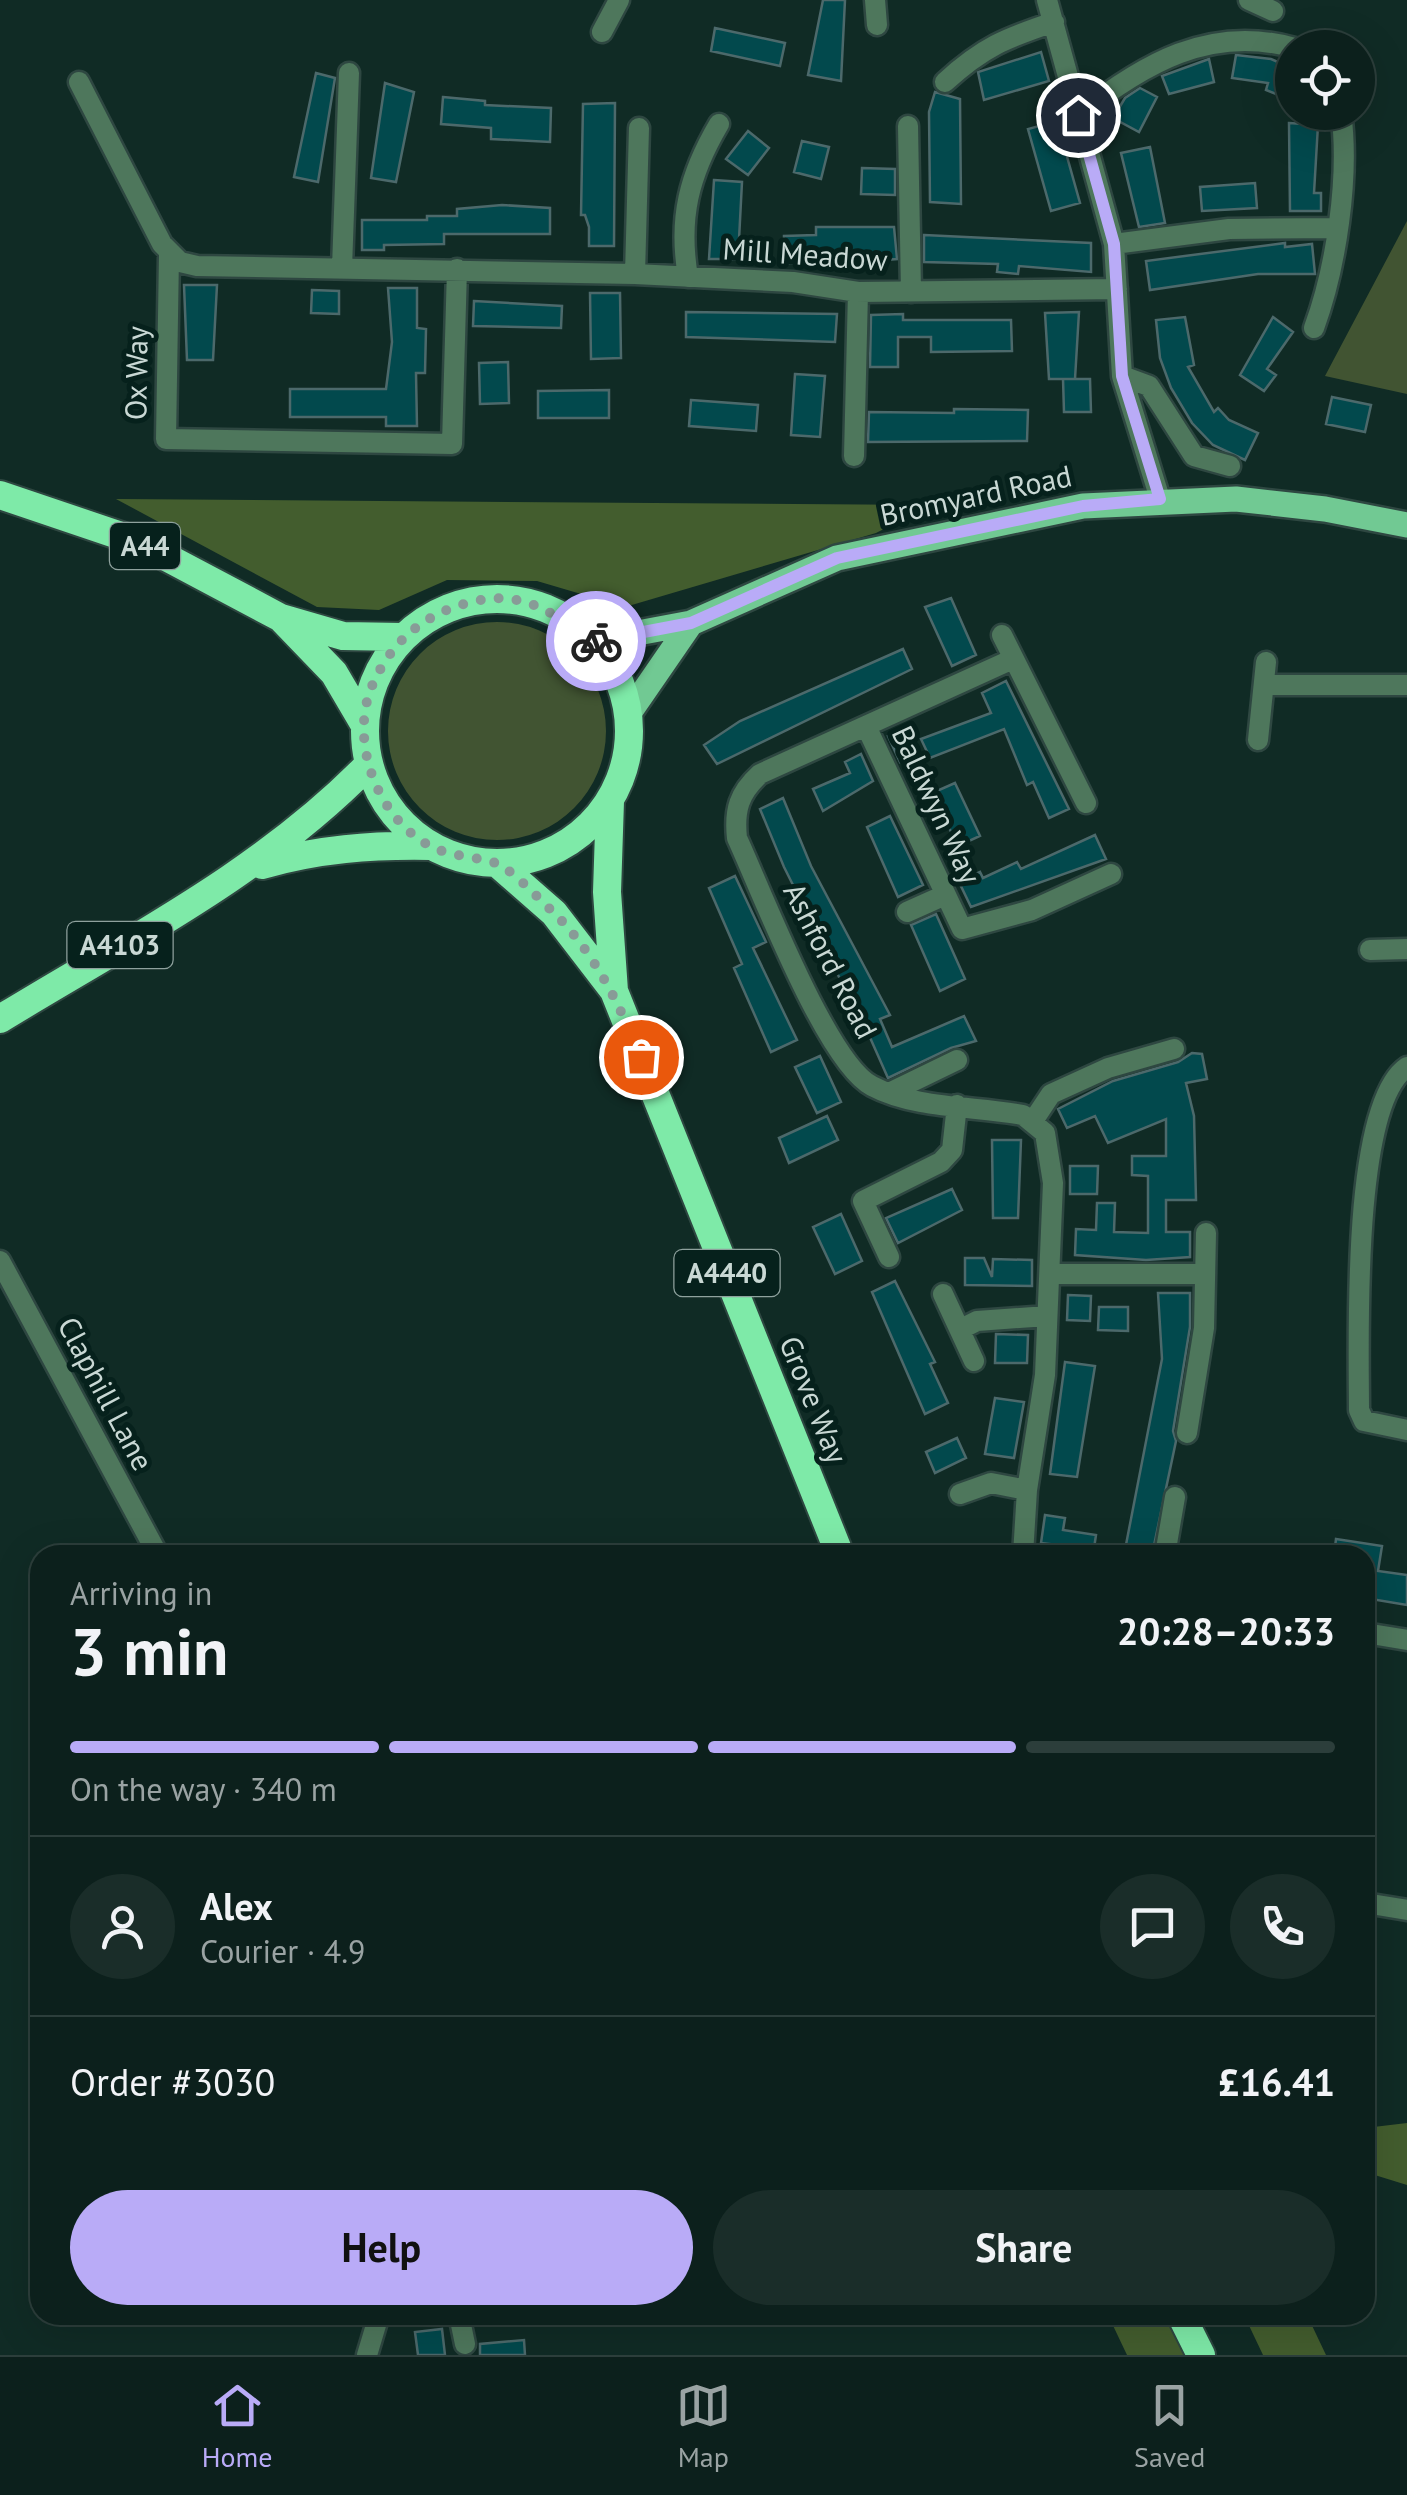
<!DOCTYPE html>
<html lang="en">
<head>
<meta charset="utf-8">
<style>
  body { margin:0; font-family:"PT Sans",sans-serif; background:#1a2d29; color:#f1f3f6; height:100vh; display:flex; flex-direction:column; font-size:38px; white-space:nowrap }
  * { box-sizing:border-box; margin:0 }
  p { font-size:32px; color:#9aa3a3 }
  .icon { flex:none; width:55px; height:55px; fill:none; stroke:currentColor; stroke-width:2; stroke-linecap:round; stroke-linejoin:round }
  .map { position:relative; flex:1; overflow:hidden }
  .drawer { position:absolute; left:30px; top:1545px; width:1345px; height:780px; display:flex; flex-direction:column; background:#0c201c; border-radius:30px; box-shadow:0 10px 40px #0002,0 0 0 2px #2c3e3b }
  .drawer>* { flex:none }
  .fabs { position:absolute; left:1275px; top:30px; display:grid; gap:20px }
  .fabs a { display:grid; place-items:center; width:100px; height:100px; border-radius:50%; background:#0c201c; box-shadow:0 10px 40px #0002,0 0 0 2px #2c3e3b; font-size:50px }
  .pin { position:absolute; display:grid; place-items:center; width:85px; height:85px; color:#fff; margin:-42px; border:5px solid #fff; border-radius:50%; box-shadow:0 2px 10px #0007 }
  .courier { position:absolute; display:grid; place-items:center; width:100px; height:100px; margin:-50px; border:8px solid #b9abf7; border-radius:50%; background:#fff; color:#222; box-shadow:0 2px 12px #0007 }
  .head em { font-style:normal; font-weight:700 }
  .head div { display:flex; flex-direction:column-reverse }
  .head { display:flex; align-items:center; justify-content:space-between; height:170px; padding:0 40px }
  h1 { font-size:65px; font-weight:700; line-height:75px }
  .bar { display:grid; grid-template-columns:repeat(4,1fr); gap:15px 10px; align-content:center; height:120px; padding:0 40px }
  .bar i { height:12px; border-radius:8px; background:#2c3e3b }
  .bar .on { background:#b9abf7 }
  .bar p { grid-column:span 4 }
  .line { display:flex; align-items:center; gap:25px; padding:0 40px; border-top:2px solid #2c3e3b }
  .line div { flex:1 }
  .round { display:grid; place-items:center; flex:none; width:105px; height:105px; border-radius:52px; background:#1a2d29 }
  .action { display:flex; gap:20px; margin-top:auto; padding:20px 40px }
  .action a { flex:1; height:115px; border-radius:60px; background:#b9abf7; color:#111; font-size:40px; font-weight:700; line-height:115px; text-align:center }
  .action a+a { background:#1a2d29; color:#f1f3f6 }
  .menu { display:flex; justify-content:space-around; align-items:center; height:140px; border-top:2px solid #2c3e3b; background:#0c201c; font-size:28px; color:#9aa3a3 }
  .menu a { display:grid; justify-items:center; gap:5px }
  .menu .on { color:#b9abf7 }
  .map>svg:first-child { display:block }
  .green { fill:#415432 }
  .forest { fill:#435d2e }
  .building { fill:#02494d; stroke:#4c696b; stroke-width:2.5 }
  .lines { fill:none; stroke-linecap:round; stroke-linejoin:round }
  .minor-casing { stroke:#2e4741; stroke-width:25 }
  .major-casing { stroke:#2e4741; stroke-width:30 }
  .highway-casing { stroke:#2e4741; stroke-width:32 }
  .minor { stroke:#4e775c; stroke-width:20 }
  .major { stroke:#71c993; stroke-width:25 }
  .highway { stroke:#7eeaa8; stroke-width:28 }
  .done { stroke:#889b97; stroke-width:10; stroke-dasharray:0 18 }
  .route { stroke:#b9abf7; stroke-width:12 }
  .labels { text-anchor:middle; stroke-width:10; stroke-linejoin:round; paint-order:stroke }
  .shield { fill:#06211c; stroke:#8ea19d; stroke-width:2.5 }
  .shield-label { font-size:28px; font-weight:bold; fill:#c9d8d4 }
  .street-label { font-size:30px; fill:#c9d8d4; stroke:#06211c }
</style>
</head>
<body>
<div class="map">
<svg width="1407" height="2355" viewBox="0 0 1407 2355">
  <rect width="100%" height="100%" fill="#102b25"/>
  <!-- green -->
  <path class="green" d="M1407,221V394L1325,376Z
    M388 731a109 109 0 1 1 218 0a109 109 0 1 1-218 0Z"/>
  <!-- forest -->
  <path class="forest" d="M116,499L931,505L876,533L625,607L537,581L447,580L379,610L317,607Z
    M1407,2123V2185L1365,2172V2128Z
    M1108,2315H1169L1190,2355H1127Z
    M1244,2315H1307L1326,2355H1263Z"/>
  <!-- building -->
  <path class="building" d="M823,0H845L841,81L808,75Z
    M715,28L785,43L780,66L711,51Z
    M1041,52L1049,81L984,100L978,72Z
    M1236,55L1271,59L1292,68V100L1266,90L1268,83L1232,78Z
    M1209,59L1214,82L1169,94L1162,76Z
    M316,73L335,78L318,182L294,177Z
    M385,83L414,92L396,182L371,178Z
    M1140,88L1157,97L1139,132L1113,118L1125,98Z
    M935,92L960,99L961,204L930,202L929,112Z
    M443,97L485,101V105L551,108L550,142L491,139V128L441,124Z
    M615,103L614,246H589V227L585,215H581L583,104Z
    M1057,121L1080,203L1051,211L1028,129Z
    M1289,123L1318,125L1314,193H1321V211H1290Z
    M748,131L769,148L748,175L726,159Z
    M802,141L829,147L821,179L794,172Z
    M1150,147L1165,223L1139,227L1121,153Z
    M862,168L895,169V195L861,194Z
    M714,180L742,182L738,259H709Z
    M1255,183L1257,208L1202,211L1200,187Z
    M502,205L550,208V234H444V244L384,245V250H362V220H427V216H457V209Z
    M816,227H894L897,259L859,262V256L809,254V263H784V236L816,235Z
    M924,235L1091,243V272L1019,266L1018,274L997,272L998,264L924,262Z
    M1285,243V247L1312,244L1315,274H1258L1150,290L1146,261Z
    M184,285H217L213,360H187Z
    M388,288H417V328L426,329L425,373H416L417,426H386V417H290V389H386L392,342Z
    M312,290L339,291V314L311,313Z
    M590,293H620L621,358L591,359Z
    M474,301L562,306L561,328L473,326Z
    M686,312L837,314L835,342L686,337Z
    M1079,312L1075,379H1049L1045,313Z
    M903,314V320H1011L1012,351L931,352V337H898V367H870L871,315Z
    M1185,317L1194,365L1188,367L1214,412L1218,408L1229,420L1258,433L1245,460L1213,445L1192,423L1171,388L1160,358L1156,320Z
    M1273,317L1293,332L1267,369L1276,375L1264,391L1240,375Z
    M508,362L509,403L480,404L479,363Z
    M795,374L825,376L820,437L791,435Z
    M1063,379H1090L1091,412H1064Z
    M609,390V418H538V391Z
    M1332,397L1371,405L1365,432L1326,424Z
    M691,400L758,405L756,431L689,426Z
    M954,409L1028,410L1027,441L868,442L869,412L954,413Z
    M951,598L976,655L952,666L925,607Z
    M903,649L912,669L717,764L704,745L740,721Z
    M1006,681L1069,809L1049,818L1033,782L1027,785L1004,729L930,758L921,739L991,713L982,693Z
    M905,728L917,754L900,762L888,736Z
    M861,754L873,781L823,811L813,789L850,773L845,762Z
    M955,783L980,836L958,846L932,793Z
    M783,798L811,866L890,1015L880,1019L892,1047L964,1016L976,1041L951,1048L888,1078L844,979L841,981L784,867L760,809Z
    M890,816L923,885L898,897L867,827Z
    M1095,835L1106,859L971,907L959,882L980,872L983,878L1017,862L1021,869Z
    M735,876L766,942L753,948L797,1040L771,1052L734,968L742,964L709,888Z
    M936,914L965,979L940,991L911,925Z
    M1192,1053L1202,1054L1207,1079L1186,1083L1194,1116L1196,1200H1166V1232H1190V1257L1146,1260L1075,1255L1076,1229L1096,1230L1097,1203H1115L1114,1232L1148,1233V1176L1132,1175V1156H1166V1119L1108,1143L1095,1116L1067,1128L1058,1109L1113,1081L1178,1062Z
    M820,1056L841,1102L817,1113L795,1067Z
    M827,1116L838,1140L789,1163L779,1138Z
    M992,1140H1021L1018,1218H993Z
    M1070,1166H1098L1097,1194H1070Z
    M952,1189L962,1210L898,1243L886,1218Z
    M841,1214L862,1261L835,1274L813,1227Z
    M965,1258H984L992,1277L993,1259L1032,1260V1286L965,1285Z
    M895,1281L935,1362L930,1364L948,1403L925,1414L872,1292Z
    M1158,1293H1190V1327L1173,1431L1176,1441L1152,1555H1124L1162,1359Z
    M1068,1295L1091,1296L1090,1321L1067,1320Z
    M1099,1307H1128V1331L1098,1330Z
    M996,1334L1028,1335L1027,1363H995Z
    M1065,1362L1095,1366L1077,1477L1050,1474Z
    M995,1398L1024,1402L1014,1458L985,1454Z
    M957,1438L966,1458L935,1473L926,1452Z
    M1045,1515L1065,1518L1063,1530L1096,1535L1093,1555H1065L1066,1546L1041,1543Z
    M1336,1539L1382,1546L1378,1571L1407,1575V1605L1365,1598V1555H1334Z
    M442,2329L445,2355H418L415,2332Z
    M524,2340L525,2355H480V2344Z"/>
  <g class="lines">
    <defs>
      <path id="minor" d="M875,0L877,25
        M1047,0L1114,244L1122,376L1160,499
        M1249,0L1273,11
        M602,32L619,0
        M79,82L162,244L180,262L197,266L635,274L793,282L858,292L1117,289
        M945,82C983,47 1006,38 1054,22
        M1078,115C1143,64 1210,24 1295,48
        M908,126L911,292
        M1114,244L1229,229L1336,228
        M169,255L166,439L452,444L457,269
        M342,268L349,73
        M635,274L639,128
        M688,277C678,218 689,175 719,124
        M1314,328C1336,268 1350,177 1341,112
        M1122,376L1149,386L1194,456L1230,466
        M854,456L858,292
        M1002,635L1086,803
        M1013,659L760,774C739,793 734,810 737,838C761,890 827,1063 872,1086C915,1109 976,1106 1023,1115L1045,1133L1053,1183L1045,1375L1027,1490L1023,1555
        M1265,685H1407
        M866,726L962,929L1032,910L1111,874
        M1258,740L1266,662
        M907,912L945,895
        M1370,950L1407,949
        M1407,1067C1351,1105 1359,1342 1359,1410L1364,1421L1407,1430
        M889,1093L957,1060
        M1033,1121L1051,1094L1108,1068L1174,1049
        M889,1257L863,1201L941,1162L952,1150L957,1105
        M0,1261L158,1555
        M1052,1274H1205
        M943,1294L974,1361
        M961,1329L977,1321L1047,1316
        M1187,1433L1204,1328L1206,1233
        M960,1494L991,1483L1027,1490
        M1165,1555L1175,1497
        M1365,1633L1407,1640
        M1365,1903L1407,1910
        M459,2315L465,2344
        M367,2355L379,2315"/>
      <path id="major" d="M595,641L691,623L837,558L1083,506L1236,499L1325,509L1407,525
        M629,713L691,623"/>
      <path id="highway" d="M0,495L136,541L281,618L343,636L403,637
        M365 731a132 132 0 1 1 264 0a132 132 0 1 1-264 0Z
        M282,619L334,673L364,724
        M610,801L607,892L614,991
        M498,864L554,913L614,991L840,1555
        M262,865C318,849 371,845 430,846
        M0,1019C126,942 264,872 368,765
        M1181,2315L1201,2355"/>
    </defs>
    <!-- minor casing -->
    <use href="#minor" class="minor-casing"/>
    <!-- major casing -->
    <use href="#major" class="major-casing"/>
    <!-- highway casing -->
    <use href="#highway" class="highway-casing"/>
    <!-- minor -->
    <use href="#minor" class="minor"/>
    <!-- major -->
    <use href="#major" class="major"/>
    <!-- highway -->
    <use href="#highway" class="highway"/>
  </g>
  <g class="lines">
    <!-- done -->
    <path class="done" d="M596,641C551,614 523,586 464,604C420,617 390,644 372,686C348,743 379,822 434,848C454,857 487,858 500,865C517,875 536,896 551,910C594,951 619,1004 641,1057"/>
    <!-- route -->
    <path class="route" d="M596,641L691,623L837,558L1083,506L1160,499L1122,376L1114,244L1078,115"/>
  </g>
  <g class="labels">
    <!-- shield labels -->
    <g class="shield">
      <rect x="110" y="523" width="70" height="46" rx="8"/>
      <rect x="67.5" y="922" width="105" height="46" rx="8"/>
      <rect x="674.5" y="1250" width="105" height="46" rx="8"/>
    </g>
    <g class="shield-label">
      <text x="145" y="556">A44</text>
      <text x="120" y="955">A4103</text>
      <text x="727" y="1283">A4440</text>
    </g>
    <!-- street labels -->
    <g class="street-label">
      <text transform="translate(805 255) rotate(4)" y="10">Mill Meadow</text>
      <text transform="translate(137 373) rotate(-89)" y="10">Ox Way</text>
      <text transform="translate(976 496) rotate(-12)" y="10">Bromyard Road</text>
      <text transform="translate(936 805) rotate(65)" y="10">Baldwyn Way</text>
      <text transform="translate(830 961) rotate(63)" y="10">Ashford Road</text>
      <text transform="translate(105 1394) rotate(62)" y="10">Claphill Lane</text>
      <text transform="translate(813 1400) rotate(68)" y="10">Grove Way</text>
    </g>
  </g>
</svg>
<div class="fabs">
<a><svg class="icon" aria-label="locate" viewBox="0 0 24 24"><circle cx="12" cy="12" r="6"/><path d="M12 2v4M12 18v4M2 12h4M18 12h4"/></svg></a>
</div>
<div class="pin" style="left:641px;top:1057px;background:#ea580c"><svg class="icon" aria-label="bag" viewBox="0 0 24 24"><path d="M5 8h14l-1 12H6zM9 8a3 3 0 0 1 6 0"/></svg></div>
<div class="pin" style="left:1078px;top:115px;background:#1f2937"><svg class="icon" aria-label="home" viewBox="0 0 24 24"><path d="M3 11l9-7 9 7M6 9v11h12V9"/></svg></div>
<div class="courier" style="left:596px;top:641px"><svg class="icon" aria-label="bike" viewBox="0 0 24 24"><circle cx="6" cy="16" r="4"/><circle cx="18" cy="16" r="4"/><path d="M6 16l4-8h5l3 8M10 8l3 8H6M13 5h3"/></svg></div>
<section class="drawer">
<div class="head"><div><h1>3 min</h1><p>Arriving in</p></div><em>20:28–20:33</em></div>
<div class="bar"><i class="on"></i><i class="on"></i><i class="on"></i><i></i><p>On the way · 340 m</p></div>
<div class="line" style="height:180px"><a class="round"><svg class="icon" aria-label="person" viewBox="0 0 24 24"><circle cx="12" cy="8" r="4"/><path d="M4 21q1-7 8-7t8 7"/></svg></a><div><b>Alex</b><p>Courier · 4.9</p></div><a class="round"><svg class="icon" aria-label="chat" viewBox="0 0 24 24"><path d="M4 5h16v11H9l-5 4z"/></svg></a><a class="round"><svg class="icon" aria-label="phone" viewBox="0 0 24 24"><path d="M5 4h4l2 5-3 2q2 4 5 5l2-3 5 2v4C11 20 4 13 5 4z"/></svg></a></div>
<div class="line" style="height:130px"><div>Order #3030</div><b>£16.41</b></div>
<div class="action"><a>Help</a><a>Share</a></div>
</section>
</div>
<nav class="menu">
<a class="on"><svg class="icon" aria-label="home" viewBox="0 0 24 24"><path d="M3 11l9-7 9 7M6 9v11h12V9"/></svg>Home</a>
<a><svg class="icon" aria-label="map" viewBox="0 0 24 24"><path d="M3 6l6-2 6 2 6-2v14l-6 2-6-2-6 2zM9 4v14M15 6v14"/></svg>Map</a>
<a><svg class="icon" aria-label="saved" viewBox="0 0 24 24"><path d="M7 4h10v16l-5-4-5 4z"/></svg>Saved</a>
</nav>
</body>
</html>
